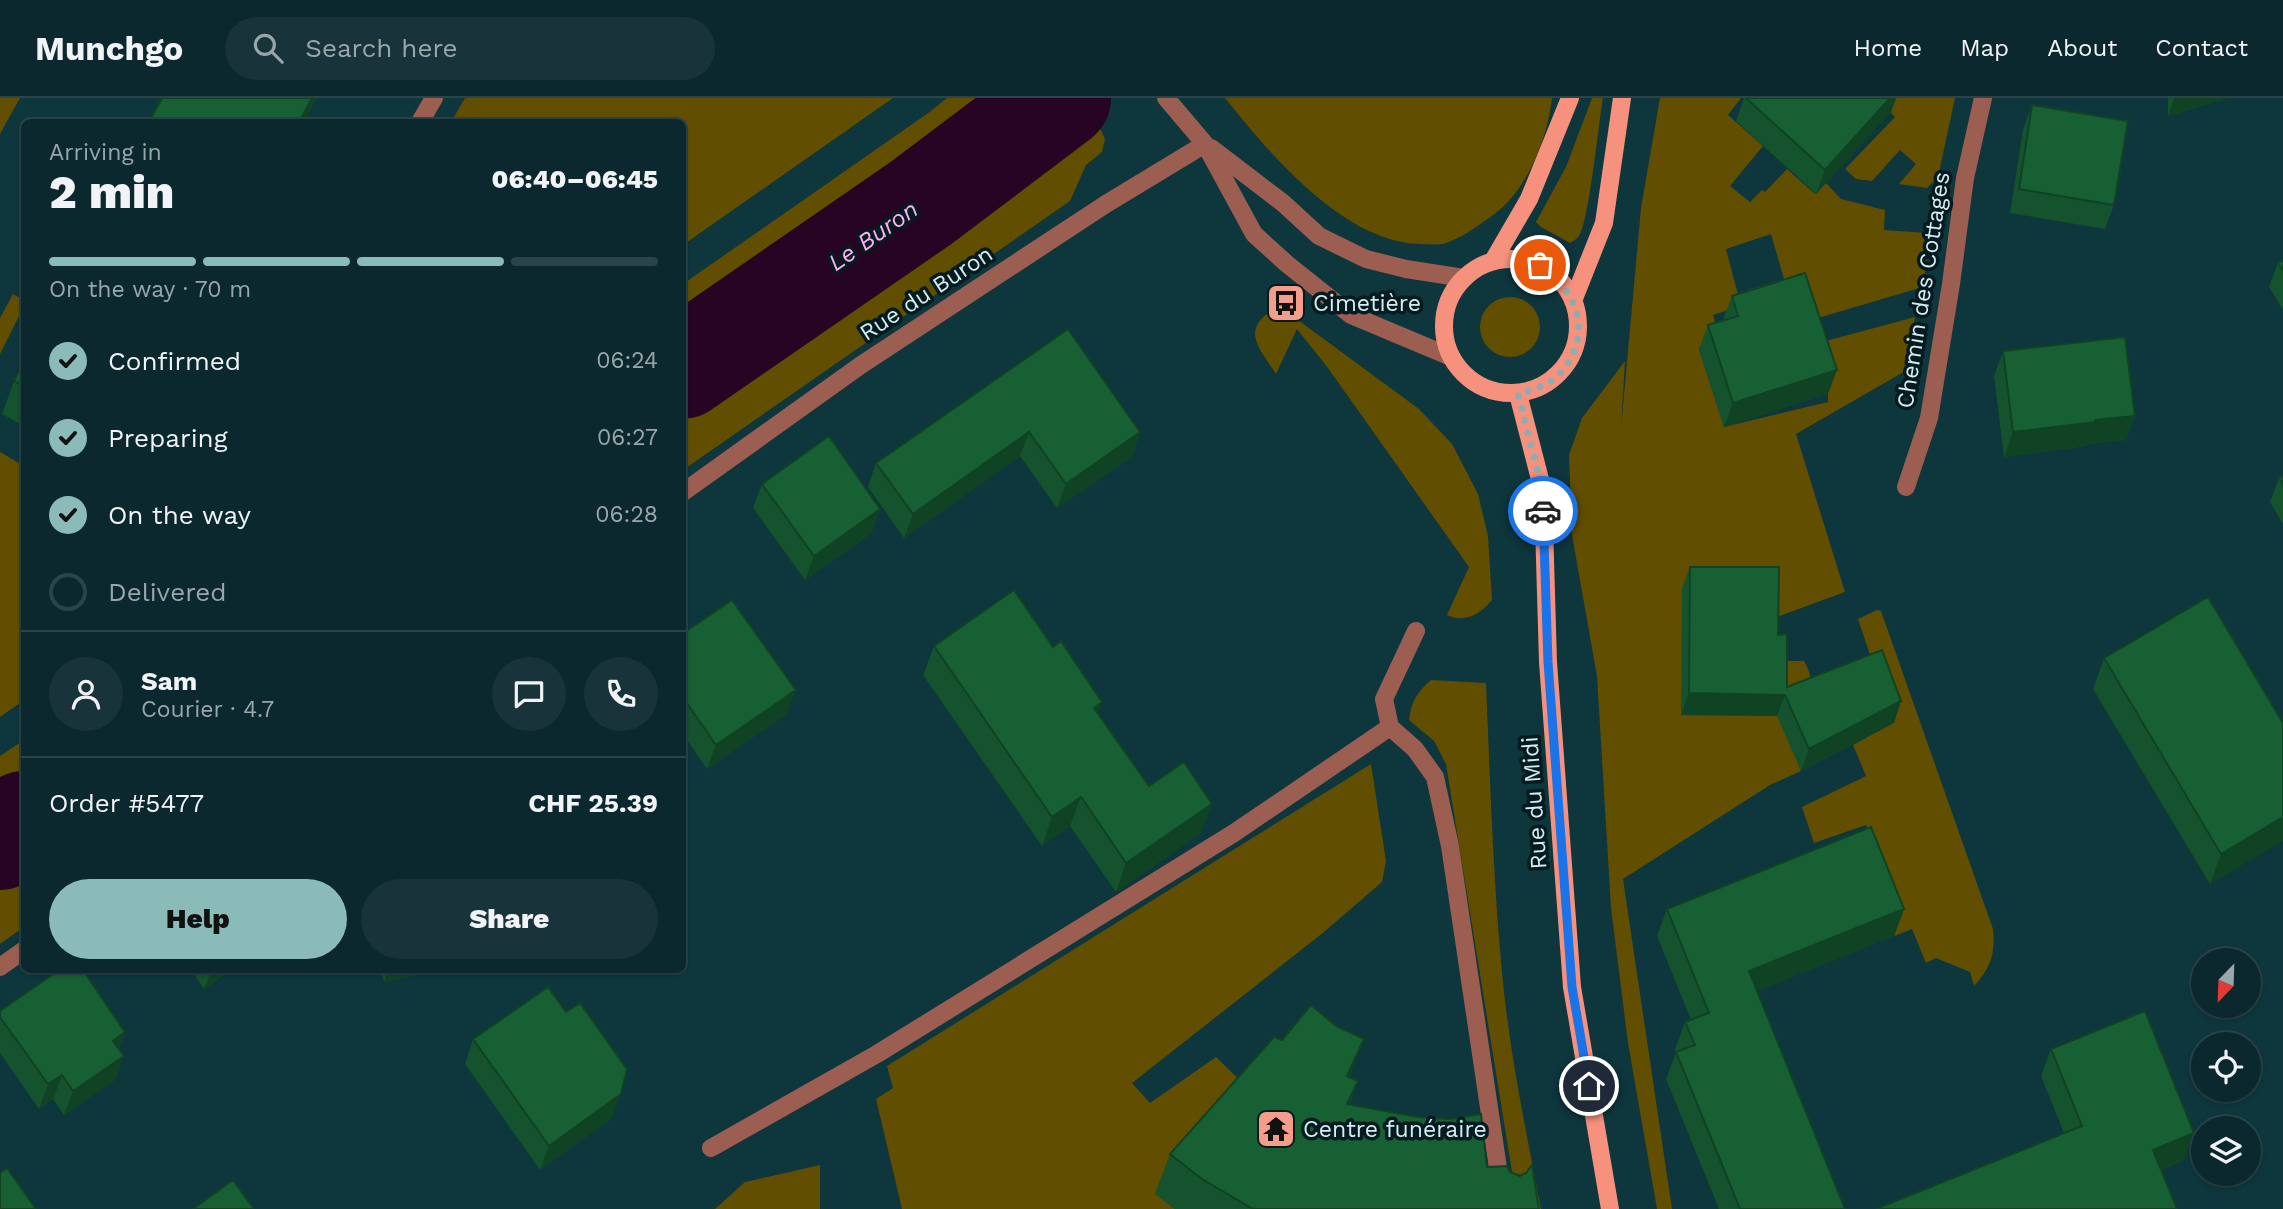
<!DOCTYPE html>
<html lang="en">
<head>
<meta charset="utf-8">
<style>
  body { margin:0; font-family:"Work Sans",sans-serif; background:#18343a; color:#f1f3f6; height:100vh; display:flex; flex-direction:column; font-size:26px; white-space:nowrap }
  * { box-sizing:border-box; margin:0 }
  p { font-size:23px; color:#99a6aa }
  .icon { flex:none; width:38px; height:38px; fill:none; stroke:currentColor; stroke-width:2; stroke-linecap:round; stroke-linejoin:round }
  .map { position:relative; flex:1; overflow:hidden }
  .sheet { position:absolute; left:21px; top:21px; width:665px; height:854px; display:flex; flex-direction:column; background:#0a282e; border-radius:10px; box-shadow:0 2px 5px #0004,0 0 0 2px #2a444a }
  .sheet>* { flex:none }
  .needle { width:46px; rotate:203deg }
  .tools { position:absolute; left:2191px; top:850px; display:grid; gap:14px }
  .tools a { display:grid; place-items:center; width:70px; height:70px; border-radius:50%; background:#0a282e; box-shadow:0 2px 5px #0004,0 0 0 2px #2a444a; font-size:35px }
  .pin { position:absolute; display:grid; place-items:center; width:60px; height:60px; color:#fff; margin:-30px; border:4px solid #fff; border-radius:50%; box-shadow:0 2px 7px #0007 }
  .courier { position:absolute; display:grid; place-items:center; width:70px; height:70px; margin:-35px; border:5px solid #1a73e8; border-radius:50%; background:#fff; color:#222; box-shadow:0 2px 9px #0007 }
  .overview em { font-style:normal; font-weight:800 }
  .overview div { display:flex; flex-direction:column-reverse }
  .overview { display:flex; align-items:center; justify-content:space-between; height:119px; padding:0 28px }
  h1 { font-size:46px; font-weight:800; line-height:52px }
  .bar { display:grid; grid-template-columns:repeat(4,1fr); gap:10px 7px; align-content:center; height:84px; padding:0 28px }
  .bar i { height:9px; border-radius:5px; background:#2a444a }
  .bar .active { background:#8bbbb9 }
  .bar p { grid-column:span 4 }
  .line { display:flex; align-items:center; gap:18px; padding:0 28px; border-top:2px solid #2a444a }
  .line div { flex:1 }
  .round { display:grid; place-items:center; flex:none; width:74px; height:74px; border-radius:37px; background:#18343a }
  ol { padding:0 28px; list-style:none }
  li { display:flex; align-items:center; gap:21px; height:77px }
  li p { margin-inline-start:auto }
  li .icon { padding:7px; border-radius:50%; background:#8bbbb9; color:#111; stroke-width:4 }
  li:last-child { color:#99a6aa }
  li i { width:38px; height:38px; border:4px solid #2a444a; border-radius:50% }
  .button { display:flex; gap:14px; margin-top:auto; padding:14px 28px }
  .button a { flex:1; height:80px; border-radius:42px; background:#8bbbb9; color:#111; font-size:28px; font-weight:800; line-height:80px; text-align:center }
  .button a+a { background:#18343a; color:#f1f3f6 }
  header { display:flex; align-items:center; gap:42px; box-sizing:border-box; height:98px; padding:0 35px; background:#0a282e; border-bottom:2px solid #2a444a }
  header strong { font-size:33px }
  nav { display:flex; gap:38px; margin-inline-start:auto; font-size:24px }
  .search { width:490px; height:63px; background:#18343a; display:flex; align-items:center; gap:18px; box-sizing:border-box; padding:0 24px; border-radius:38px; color:#99a6aa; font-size:26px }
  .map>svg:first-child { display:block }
  .green { fill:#614e00 }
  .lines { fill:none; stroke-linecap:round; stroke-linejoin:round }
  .river { stroke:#270424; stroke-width:102 }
  .minor { stroke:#9b5e51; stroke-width:18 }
  .major { stroke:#f6917d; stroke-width:18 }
  .wall { fill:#14532d }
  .shaded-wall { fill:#104324 }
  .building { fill:#176034; stroke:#104324; stroke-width:2 }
  .done { stroke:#8eadb3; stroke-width:7; stroke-dasharray:0 12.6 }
  .route { stroke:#1a73e8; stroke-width:9 }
  .labels { text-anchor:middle; stroke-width:7; stroke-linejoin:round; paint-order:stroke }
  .street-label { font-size:23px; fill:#d3edf2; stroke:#061b20 }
  .poi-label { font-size:23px; fill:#d3edf2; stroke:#061b20; text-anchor:start }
  .water-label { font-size:24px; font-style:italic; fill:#ffb0f3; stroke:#061b20 }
</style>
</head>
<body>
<header>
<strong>Munchgo</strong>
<div class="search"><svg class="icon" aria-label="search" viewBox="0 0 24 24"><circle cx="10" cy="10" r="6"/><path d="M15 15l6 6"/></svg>Search here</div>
<nav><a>Home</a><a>Map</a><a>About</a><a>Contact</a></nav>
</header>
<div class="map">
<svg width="2283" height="1111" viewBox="0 0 2283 1111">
  <rect width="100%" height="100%" fill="#0e363d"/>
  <!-- green -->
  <path class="green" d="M0,0H20L0,36Z
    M465,0H893L683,147L682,24H451Z
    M947,0H1020L683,236V186L931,13Z
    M1225,0H1552C1547,43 1526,96 1489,120C1475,130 1460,141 1443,146C1436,147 1428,146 1421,146C1344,145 1270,56 1225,0Z
    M1592,0H1603C1599,23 1589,124 1579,138C1577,141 1573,143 1570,145L1541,129L1536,124L1566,69Z
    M1660,0H1741L1728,17L1763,48L1730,88L1750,104L1762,92L1765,94L1787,71L1815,96L1826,85L1841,101L1885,112L1884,132L1927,135L1930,138L1923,189L1811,222L1752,205L1747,192L1784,181L1771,136L1726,151L1741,208L1713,217L1721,245L1699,251L1724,329L1828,304V296L1811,247L1915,219L1907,272L1796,336L1845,494L1771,521L1779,566L1788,563H1804C1822,593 1803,622 1793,652L1801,673L1770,687L1623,781L1672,1111H1657L1628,945L1611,810L1597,578L1572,437L1569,357L1582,320L1625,263L1621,330L1641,110Z
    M1877,0H1955L1938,79L1927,90L1899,86L1916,66L1900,52L1872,83L1856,81L1845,71L1895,19Z
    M1081,7L1099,28L1105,41L1102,54L1086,67L1070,103L683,372V291L998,72Z
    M13,196L24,202V208L0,256V220Z
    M1480 229a30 30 0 1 1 60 0a30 30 0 1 1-60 0Z
    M1279,208L1419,311L1452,346L1478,396L1488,438L1492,502C1479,517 1466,525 1447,517L1469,469L1328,270L1297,231L1276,276C1257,247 1239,230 1279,208Z
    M0,354L24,368V602L0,619Z
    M1877,512L1881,513L1993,831C1996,855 1990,871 1974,888L1970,874L1936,860L1926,865L1912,831L1894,838L1876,750L1866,727L1814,745L1802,709L1866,678L1853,647L1893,625L1858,521Z
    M1431,582L1486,585C1490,681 1493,778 1502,874C1509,953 1526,1032 1541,1111H1518L1446,666L1434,643L1409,622C1411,604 1417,594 1431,582Z
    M24,642V694L0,711V658Z
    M1371,666L1386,763L1382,784L1324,834L1132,985L1150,1005L1216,959L1249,991L1156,1096L1175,1111H902L876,1001L893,990L887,968Z
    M24,748V829L0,846V765Z
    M820,1067V1111H715L745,1084Z"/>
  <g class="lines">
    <!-- river -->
    <path class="river" d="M682,270L921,105L1060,0
      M0,741L24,724"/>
    <!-- minor -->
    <path class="minor" d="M1166,0L1205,46L1254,136L1287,166L1351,217L1451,259
      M420,24L434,0
      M1211,50L1283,105L1319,138L1366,161L1406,171L1464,180
      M1906,389L1929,320L1951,186L1965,80L1983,0
      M682,395L861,267L1106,106L1205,46
      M1416,533L1384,601L1390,629L1415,651L1435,679L1450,748L1501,1090
      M0,869L24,852
      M711,1050L877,956L1234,735L1390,629"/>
    <!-- major -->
    <path class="major" d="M1444 228a67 67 0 1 1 134 0a67 67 0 1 1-134 0Z
      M1493,163L1529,101L1570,0
      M1573,203L1604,125L1622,0
      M1518,296L1543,393L1548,564L1572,889L1610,1111"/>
  </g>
  <!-- wall -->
  <path class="wall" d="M1744,0H1896L1891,14L1816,96L1736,23Z
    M2168,0H2229L2168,18Z
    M2032,7L2114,107L2105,131L2010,115L2023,32Z
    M2283,162V212L2269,189L2278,165Z
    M1732,198L1828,296L1724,329L1699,251L1708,227L1723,222Z
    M1068,231L1140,334L1132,359L1057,410L1020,358L904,440L868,389L876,365Z
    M2003,253L2135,318L2126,342L2087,346V348L2004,359L1994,278Z
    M24,263V328L2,316L14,283Z
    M2283,377V426L2270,404L2279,380Z
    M762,386L872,435L805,482L753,410Z
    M1690,469L1778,537L1787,589L1894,625L1801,673L1777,618L1681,617L1682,490Z
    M682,536L787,616L707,671L682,635Z
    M934,548L1098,615L1149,688L1201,735L1116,794L1070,728L1042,748L923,577Z
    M2104,560L2283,625L2210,786L2093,591Z
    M1667,811H1904L1894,838L1757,893L1845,1111H1719L1666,981L1676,954L1675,951L1685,924L1691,922L1657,838Z
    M191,872H232L204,891Z
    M381,872H437V873L384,884Z
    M0,913L125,934L119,952L124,958L115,982L64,1017L53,1001L39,1011L0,955Z
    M473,941L612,1020L540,1072L465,966Z
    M2051,951L2194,1035L2184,1062L2161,1072L2064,1035L2041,978Z
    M1350,979L1358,983L1350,1006L1487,1069L1510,1074L1539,1111H1175L1155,1096L1170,1056Z"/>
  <!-- shaded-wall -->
  <path class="shaded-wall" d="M312,0H317L304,24H299Z
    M1890,0H1896L1891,14L1816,96L1825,72Z
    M2174,0H2229L2168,18Z
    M1837,272L1828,296L1724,329L1733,305Z
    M2135,318L2126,342L2087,346V348L2004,359L2013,334Z
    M1029,334L1020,358L904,440L913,416Z
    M1140,334L1132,359L1057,410L1066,386Z
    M880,411L872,435L805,482L814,458Z
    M796,592L787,616L707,671L716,647Z
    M1689,595L1785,597L1777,618L1681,617Z
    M1901,603L1894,625L1801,673L1809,651Z
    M1102,604L1092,633L1094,610Z
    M1081,699L1070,728L1042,748L1052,719Z
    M1212,706L1201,735L1116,794L1126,765Z
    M2283,719V743L2210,786L2221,756Z
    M1904,811L1894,838L1739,901L1749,873Z
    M212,872H232L204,891Z
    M388,872H437V873L384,884Z
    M125,934L117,958L113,943Z
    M1364,941L1349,981L1347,978Z
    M124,958L115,982L64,1017L73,993Z
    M62,977L53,1001L39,1011L48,986Z
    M1358,983L1343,1023L1347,1006Z
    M621,996L612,1020L540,1072L549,1048Z
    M2194,1035L2184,1062L2143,1079L2153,1052Z"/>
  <!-- building -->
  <path class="building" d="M162,0H312L299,24H149Z
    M1746,0H1890L1825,72Z
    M2032,7L2128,23L2114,107L2019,91Z
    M2283,162V173L2278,165Z
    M1805,175L1837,272L1733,305L1708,227L1738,218L1732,198Z
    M1068,231L1140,334L1066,386L1029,334L913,416L876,365Z
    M2125,239L2135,318L2095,322V324L2013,334L2003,253Z
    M24,263V288L14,283Z
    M829,338L880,411L814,458L762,386Z
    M2283,377V387L2279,380Z
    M1690,469H1779L1778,537L1787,536V589L1882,552L1901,603L1809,651L1785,597L1689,595Z
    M1014,492L1053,549L1061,543L1102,604L1094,610L1149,688L1184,664L1212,706L1126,765L1081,699L1052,719L934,548Z
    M2208,499L2283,625V719L2221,756L2104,560Z
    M732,502L796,592L716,647L682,598V536Z
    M1871,729L1904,811L1749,873L1845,1111H1740L1676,954L1695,947L1685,924L1709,915L1667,811Z
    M59,872H83L125,934L113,943L124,958L73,993L62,977L48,986L0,919V913Z
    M548,889L566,914L580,905L627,971L621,996L549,1048L473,941Z
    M1311,907L1336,928L1364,941L1347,978L1358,983L1347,1006L1418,1019L1450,1021L1481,1016L1487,1069L1507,1068L1510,1074L1520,1078L1526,1075L1532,1067L1539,1111H1253L1202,1081L1170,1056L1274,939L1282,942Z
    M2145,913L2194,1035L2153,1052L2177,1111H1876L2082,1028L2051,951Z
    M7,1070L36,1111H0V1075Z
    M233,1082L254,1111H193Z"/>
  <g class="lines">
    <!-- done -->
    <path class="done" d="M1540,167C1580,193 1594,242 1557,278C1547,288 1532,292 1518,296L1543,393V413"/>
    <!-- route -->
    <path class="route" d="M1543,413L1548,564L1572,889L1589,988"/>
  </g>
  <!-- icons -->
  <defs>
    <symbol id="bus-square" viewBox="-11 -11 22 22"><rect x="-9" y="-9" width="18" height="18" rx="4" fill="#f49d8b" stroke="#061b20"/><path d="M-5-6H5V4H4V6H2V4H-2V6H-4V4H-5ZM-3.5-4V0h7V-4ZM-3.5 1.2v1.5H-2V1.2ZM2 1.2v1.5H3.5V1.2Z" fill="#111"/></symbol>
    <symbol id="temple-square" viewBox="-11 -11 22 22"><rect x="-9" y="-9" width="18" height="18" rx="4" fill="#f49d8b" stroke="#061b20"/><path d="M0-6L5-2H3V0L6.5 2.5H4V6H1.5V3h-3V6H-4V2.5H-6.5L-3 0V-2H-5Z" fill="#111"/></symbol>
  </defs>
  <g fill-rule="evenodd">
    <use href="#bus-square" x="1264" y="183" width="44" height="44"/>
    <use href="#temple-square" x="1254" y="1009" width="44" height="44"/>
  </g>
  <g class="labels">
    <!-- street labels -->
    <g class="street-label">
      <text transform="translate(1923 192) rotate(-81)" y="8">Chemin des Cottages</text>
      <text transform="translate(926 195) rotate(-33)" y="8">Rue du Buron</text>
      <text transform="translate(1534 705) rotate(-94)" y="8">Rue du Midi</text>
    </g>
    <!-- poi labels -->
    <g class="poi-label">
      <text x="1313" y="213">Cimetière</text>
      <text x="1303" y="1039">Centre funéraire</text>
    </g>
    <!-- water labels -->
    <g class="water-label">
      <text transform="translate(873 138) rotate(-35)" y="8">Le Buron</text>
    </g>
  </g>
</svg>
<div class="tools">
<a><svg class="needle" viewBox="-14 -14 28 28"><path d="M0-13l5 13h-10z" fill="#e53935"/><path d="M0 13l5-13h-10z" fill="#99a6aa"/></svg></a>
<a><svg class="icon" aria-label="locate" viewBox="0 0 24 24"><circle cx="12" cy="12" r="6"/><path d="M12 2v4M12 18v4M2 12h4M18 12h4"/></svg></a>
<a><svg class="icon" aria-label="layers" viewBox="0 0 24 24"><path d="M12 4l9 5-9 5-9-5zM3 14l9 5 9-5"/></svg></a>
</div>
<div class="pin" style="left:1540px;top:167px;background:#ea580c"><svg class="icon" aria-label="bag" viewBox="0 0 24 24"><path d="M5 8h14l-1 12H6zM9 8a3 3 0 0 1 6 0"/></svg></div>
<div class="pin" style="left:1589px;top:988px;background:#1f2937"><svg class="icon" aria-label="home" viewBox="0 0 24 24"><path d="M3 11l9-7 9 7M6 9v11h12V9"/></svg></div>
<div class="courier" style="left:1543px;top:413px"><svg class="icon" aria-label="car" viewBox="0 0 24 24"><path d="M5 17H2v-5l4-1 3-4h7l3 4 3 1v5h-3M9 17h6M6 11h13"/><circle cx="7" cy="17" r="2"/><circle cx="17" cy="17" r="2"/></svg></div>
<section class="sheet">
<div class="overview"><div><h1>2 min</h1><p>Arriving in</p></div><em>06:40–06:45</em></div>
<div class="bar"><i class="active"></i><i class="active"></i><i class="active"></i><i></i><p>On the way · 70 m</p></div>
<ol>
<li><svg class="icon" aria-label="check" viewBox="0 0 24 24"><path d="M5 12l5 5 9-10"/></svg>Confirmed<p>06:24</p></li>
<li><svg class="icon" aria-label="check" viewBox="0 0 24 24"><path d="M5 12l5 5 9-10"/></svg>Preparing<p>06:27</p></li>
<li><svg class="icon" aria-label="check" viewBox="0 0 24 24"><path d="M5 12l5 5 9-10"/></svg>On the way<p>06:28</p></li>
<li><i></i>Delivered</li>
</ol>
<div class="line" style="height:126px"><a class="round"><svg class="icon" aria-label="person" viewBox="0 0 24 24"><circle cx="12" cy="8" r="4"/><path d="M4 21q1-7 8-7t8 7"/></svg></a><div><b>Sam</b><p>Courier · 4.7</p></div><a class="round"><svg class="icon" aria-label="chat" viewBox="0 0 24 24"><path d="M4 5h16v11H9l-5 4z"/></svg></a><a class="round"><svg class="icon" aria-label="phone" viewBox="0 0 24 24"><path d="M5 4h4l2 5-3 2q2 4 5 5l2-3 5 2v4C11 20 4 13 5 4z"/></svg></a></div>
<div class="line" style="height:91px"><div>Order #5477</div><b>CHF 25.39</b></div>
<div class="button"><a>Help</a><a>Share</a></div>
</section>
</div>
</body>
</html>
